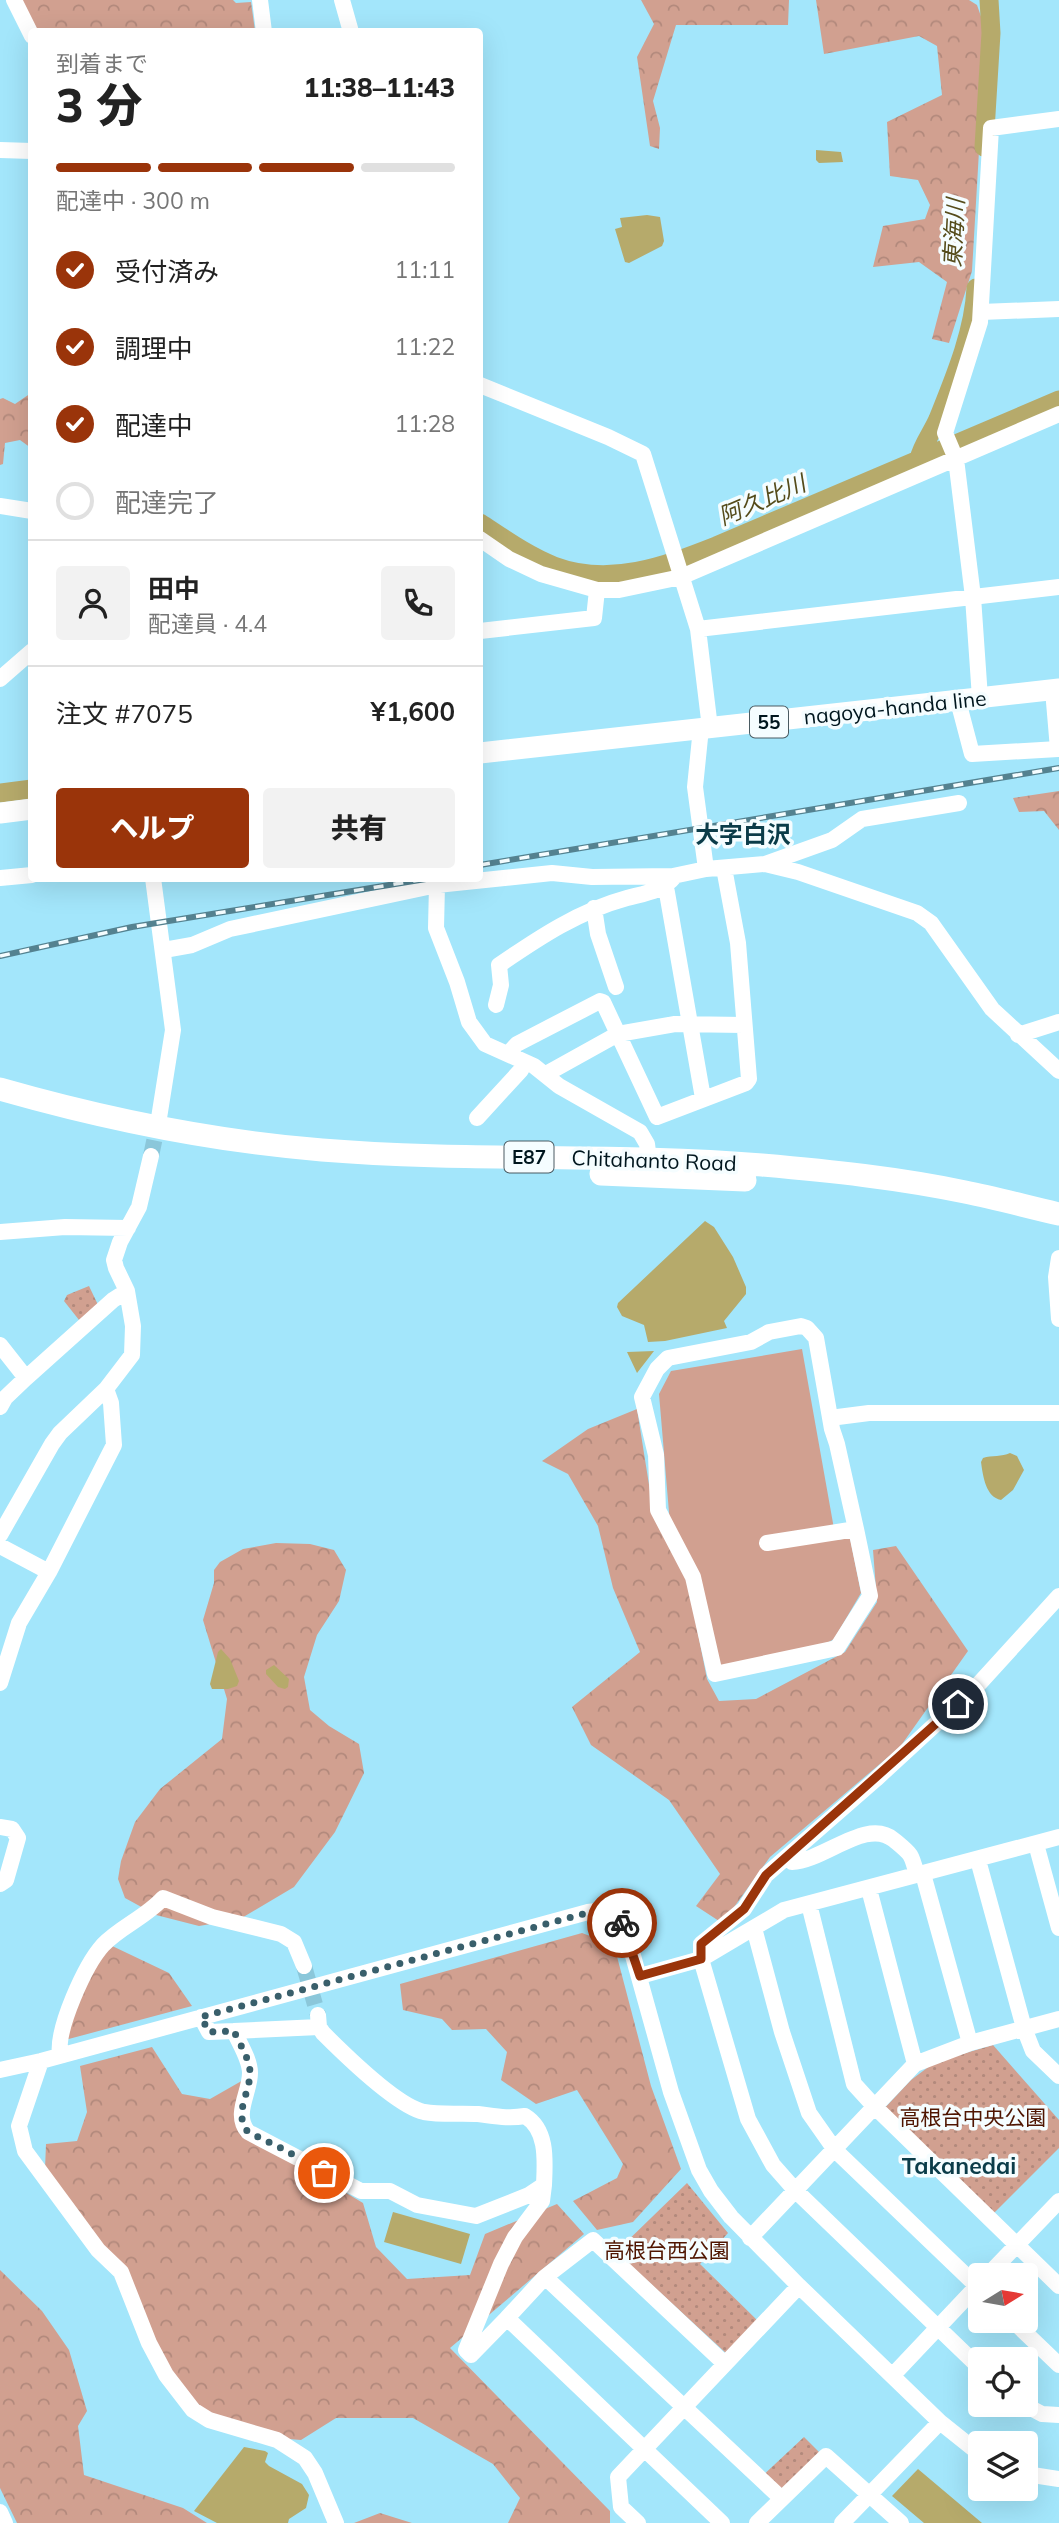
<!DOCTYPE html>
<html lang="ja">
<head>
<meta charset="utf-8">
<style>
  body { margin:0; font-family:Mulish,"Noto Sans JP",sans-serif; background:#f2f2f2; color:#222; height:100vh; display:flex; flex-direction:column; font-size:26px; white-space:nowrap }
  * { box-sizing:border-box; margin:0 }
  p { font-size:23px; color:#767676 }
  .icon { flex:none; width:38px; height:38px; fill:none; stroke:currentColor; stroke-width:2; stroke-linecap:round; stroke-linejoin:round }
  .map { position:relative; flex:1; overflow:hidden }
  .details { position:absolute; left:28px; top:28px; width:455px; height:854px; display:flex; flex-direction:column; background:#fff; border-radius:7px; box-shadow:0 7px 28px #0002 }
  .details>* { flex:none }
  .needle { width:46px; rotate:79deg }
  .tools { position:absolute; left:968px; top:2263px; display:grid; gap:14px }
  .tools a { display:grid; place-items:center; width:70px; height:70px; border-radius:7px; background:#fff; box-shadow:0 7px 28px #0002; font-size:35px }
  .pin { position:absolute; display:grid; place-items:center; width:60px; height:60px; color:#fff; margin:-30px; border:4px solid #fff; border-radius:50%; box-shadow:0 2px 7px #0007 }
  .courier { position:absolute; display:grid; place-items:center; width:70px; height:70px; margin:-35px; border:5px solid #9a340a; border-radius:50%; background:#fff; color:#222; box-shadow:0 2px 9px #0007 }
  .overview em { font-style:normal; font-weight:800 }
  .overview div { display:flex; flex-direction:column-reverse }
  .overview { display:flex; align-items:center; justify-content:space-between; height:119px; padding:0 28px }
  h1 { font-size:46px; font-weight:800; line-height:52px }
  .bar { display:grid; grid-template-columns:repeat(4,1fr); gap:10px 7px; align-content:center; height:84px; padding:0 28px }
  .bar i { height:9px; border-radius:5px; background:#e0e0e0 }
  .bar .on { background:#9a340a }
  .bar p { grid-column:span 4 }
  .line { display:flex; align-items:center; gap:18px; padding:0 28px; border-top:2px solid #e0e0e0 }
  .line div { flex:1 }
  .round { display:grid; place-items:center; flex:none; width:74px; height:74px; border-radius:7px; background:#f2f2f2 }
  ol { padding:0 28px; list-style:none }
  li { display:flex; align-items:center; gap:21px; height:77px }
  li p { margin-inline-start:auto }
  li .icon { padding:7px; border-radius:50%; background:#9a340a; color:#fff; stroke-width:4 }
  li:last-child { color:#767676 }
  li i { width:38px; height:38px; border:4px solid #e0e0e0; border-radius:50% }
  .primary-button { display:flex; gap:14px; margin-top:auto; padding:14px 28px }
  .primary-button a { flex:1; height:80px; border-radius:7px; background:#9a340a; color:#fff; font-size:28px; font-weight:800; line-height:80px; text-align:center }
  .primary-button a+a { background:#f2f2f2; color:#222 }
  .map>svg:first-child { display:block }
  .green { fill:#d1a090 }
  .forest { fill:url(#forest-crowns) }
  .park { fill:url(#park-dots) }
  .water { fill:#b6aa6b }
  .lines { fill:none; stroke-linecap:round; stroke-linejoin:round }
  .river { stroke:#b6aa6b; stroke-width:19 }
  .minor-tunnel { stroke:#8bc7da; stroke-width:16; stroke-dasharray:16 8; stroke-linecap:butt }
  .minor { stroke:#fff; stroke-width:16 }
  .major { stroke:#fff; stroke-width:21 }
  .highway { stroke:#fff; stroke-width:23 }
  .rail-casing { stroke:#548290; stroke-width:6 }
  .rail { stroke:#f5fdff; stroke-width:3.5; stroke-dasharray:10; stroke-linecap:butt }
  .done { stroke:#395f6b; stroke-width:7; stroke-dasharray:0 12.6 }
  .route { stroke:#9a340a; stroke-width:9 }
  .labels { text-anchor:middle; stroke-width:7; stroke-linejoin:round; paint-order:stroke }
  .shield { fill:#f5fdff; stroke:#4a5b62; stroke-width:2 }
  .shield-label { font-size:19px; font-weight:bold; fill:#00161e }
  .street-label { font-size:21px; fill:#00161e; stroke:#f5fdff }
  .park-label { font-size:21px; fill:#4f1501; stroke:#f5fdff }
  .water-label { font-size:23px; font-style:italic; fill:#554c1b; stroke:#f5fdff }
  .neighbourhood-label { font-size:23px; font-weight:bold; fill:#0b3c49; stroke:#f5fdff }
  .quarter-label { font-size:24px; font-weight:bold; fill:#0b3c49; stroke:#f5fdff }
</style>
</head>
<body>
<div class="map">
<svg width="1059" height="2523" viewBox="0 0 1059 2523">
  <defs>
    <pattern id="forest-crowns" width="20" height="18" patternUnits="userSpaceOnUse" patternTransform="scale(1.75)"><rect width="20" height="18" fill="#d1a090"/><path d="M2 6a3 3 0 1 1 6 0M12 15a3 3 0 1 1 6 0" fill="none" stroke="#b2897c"/></pattern>
    <pattern id="park-dots" width="8" height="8" patternUnits="userSpaceOnUse" patternTransform="scale(1.75)"><rect width="8" height="8" fill="#d1a090"/><path d="M2 2h.1M6 6h.1" fill="none" stroke="#b2897c" stroke-width="1.8" stroke-linecap="round"/></pattern>
  </defs>
  <rect width="100%" height="100%" fill="#a3e6fb"/>
  <!-- green -->
  <path class="green" d="M802,1349L836,1540L850,1538L861,1593L834,1639L801,1658L713,1676L670,1524L659,1394L671,1371Z"/>
  <!-- forest -->
  <path class="forest" d="M20,0H233L236,3L251,2L255,31H34Z
    M641,0H789L788,25H676L653,101L660,128L659,149L650,146L637,57L654,24Z
    M816,0H969L977,5L986,31L972,271L949,343L932,339L947,282L919,262L873,267L883,226L925,219L930,205L918,180L890,176L887,122L942,95L937,46L919,36L824,54Z
    M31,393V448L20,440L5,443L3,464L0,465V399L3,398L15,404Z
    M1059,791V830L1044,811L1019,812L1013,798Z
    M637,1409L653,1510L687,1578L707,1679L719,1701L756,1699L845,1652L877,1602L873,1550L896,1546L968,1651L900,1747L770,1857L732,1910L719,1921L696,1906L720,1874L669,1800L591,1745L572,1707L640,1652L613,1588L598,1526L568,1474L542,1461L588,1429Z
    M276,1543L310,1544L334,1550L346,1570L339,1601L317,1635L304,1677L310,1710L329,1726L359,1744L364,1773L335,1832L294,1887L240,1919L199,1926L156,1915L125,1898L118,1879L121,1861L135,1822L160,1789L222,1739L227,1699L203,1620L214,1583V1570L220,1562L243,1549Z
    M582,1933L614,1945L651,2086L681,2169L633,2222L597,2230L573,2201L617,2178L623,2164L577,2090L536,2104L501,2080L507,2052L486,2029L452,2030L442,2019L403,2010L400,1984Z
    M108,1944L169,1973L192,2006L65,2040L82,1990Z
    M152,2047L182,2094L210,2099L245,2079L241,2130L363,2203L376,2247L407,2279L470,2275L485,2234L557,2204L584,2234L450,2348L610,2511V2523H508L520,2498L493,2464L413,2418H336L301,2440L277,2438L211,2415L182,2390L141,2313L45,2169L46,2144L77,2141L87,2112L80,2066Z
    M0,2270L42,2311L69,2350L87,2411L78,2426L84,2475L183,2508L207,2523H17L0,2488Z
    M380,2513L412,2523H354Z"/>
  <!-- park -->
  <path class="park" d="M89,1286L100,1309L83,1325L64,1301L67,1295Z
    M993,2045L1059,2120V2148L987,2220L880,2113L911,2080L935,2062Z
    M687,2183L728,2233L700,2264L759,2322L727,2354L616,2252Z
    M804,2437L820,2453L778,2499L758,2480Z"/>
  <!-- water -->
  <path class="water" d="M816,150L841,152L843,162L819,163L816,160Z
    M647,215L660,217L664,241L662,246L629,263L625,262L615,229L622,227L620,218Z
    M705,1221L714,1227L733,1257L746,1287V1294L724,1321L727,1328L665,1341L648,1342L644,1325L622,1316L617,1307L618,1303Z
    M654,1351L637,1373L627,1352Z
    M1010,1453L1017,1456L1024,1470L1013,1490L1001,1500C986,1497 983,1477 981,1462L983,1458C992,1455 1002,1457 1010,1453Z
    M221,1649L230,1659L239,1681L237,1686L228,1689H212L210,1684L218,1652Z
    M274,1665L289,1679L288,1687L285,1689L278,1687L266,1674V1670Z
    M393,2212L470,2234L461,2264L384,2242Z
    M244,2447L265,2451L268,2453L265,2462L269,2466L302,2484L309,2495L306,2508L289,2519L288,2523H217L194,2511Z
    M918,2469L982,2523H924L892,2496Z"/>
  <g class="lines">
    <!-- river -->
    <path class="river" d="M984,147L991,33L989,0
      M919,459C922,445 932,433 938,419C954,379 974,332 976,288
      M480,523C503,538 528,556 554,566C610,587 665,566 716,546L1059,400
      M0,793L32,789"/>
    <!-- minor-tunnel -->
    <path class="minor-tunnel" d="M151,1156L159,1118
      M304,1966L318,2015"/>
    <!-- minor -->
    <path class="minor" d="M14,0L32,36
      M260,0L264,32
      M342,0L351,32
      M0,150L32,151
      M981,312L1059,309
      M480,385L608,437L643,454L698,629L710,728
      M0,506L32,511
      M480,539L509,559L541,574L597,590H619L681,577L1059,414
      M698,629L1059,587
      M480,631L594,618L597,590
      M0,679L32,651
      M980,698L973,597L956,459L945,433L980,322L991,128L1059,119
      M958,701L972,754L1058,749L1053,690
      M701,728L695,787L706,869
      M765,864L832,840L862,819L959,803
      M0,878L32,875
      M153,878L173,1030L159,1118
      M437,885L436,928L457,982L469,1022L485,1044L534,1066L559,1086L640,1132L647,1144L648,1152
      M666,887L703,1098
      M594,908L598,934L616,987
      M164,950L192,945L230,929L437,885L552,873L592,877L673,876L706,869L765,864L798,872L917,913L931,923L992,1009L1059,1071
      M496,1005L501,985L499,965C540,937 579,911 627,898C646,893 663,891 675,876
      M1018,1035L1059,1022
      M508,1054L517,1044L600,1001L603,1002L657,1117L746,1083L749,1079L738,943L724,868
      M546,1074L618,1034L675,1024L744,1025
      M477,1118L521,1070L525,1062
      M0,1232L65,1227L128,1228
      M1059,1258L1056,1277L1059,1319
      M0,1345L26,1378L113,1300L127,1291
      M0,1407L5,1398L26,1378
      M830,1418L869,1413H1059
      M0,1535L52,1444L60,1433L106,1389L132,1355L133,1326L127,1291L116,1268L114,1260L120,1242L139,1207L151,1156
      M767,1543L856,1529L837,1444L832,1429L816,1338L807,1328L801,1326L769,1332L751,1342L668,1358L657,1369L642,1397L656,1455L658,1510L693,1577L715,1674L837,1648L870,1596L856,1529
      M0,1546L49,1572
      M0,1683L19,1623L49,1572L114,1445L111,1403L106,1389
      M0,1827L12,1829L18,1838L6,1880L0,1884
      M1036,1844L1059,1928
      M787,1857L792,1862C824,1861 867,1817 894,1840C912,1855 911,1853 917,1875
      M978,1860L1024,2028L1033,2051L1059,2076
      M923,1874L970,2043
      M869,1889L915,2064
      M809,1904L854,2084L875,2107L1059,2286
      M754,1928L782,2032L809,2113L835,2150L980,2289
      M640,1976L701,1959L784,1910L1059,1837
      M318,2015L319,2027L323,2033C343,2053 397,2106 424,2112C441,2115 460,2113 478,2114C495,2116 508,2119 525,2116C548,2130 545,2161 544,2185
      M201,2017L209,2032L234,2031C239,2043 250,2059 250,2073C250,2093 233,2114 248,2132L361,2191H390L417,2205L476,2216L529,2195L544,2185L542,2201L515,2237L501,2264L466,2350L471,2355L507,2318
      M234,2031L319,2027
      M60,2055C56,2029 85,1965 103,1945C120,1927 146,1917 163,1898L212,1917L281,1934L294,1942L304,1966
      M41,2061L19,2126L25,2151L98,2250L121,2272L149,2343L166,2375L193,2410L209,2420L277,2440L305,2458L315,2473L336,2523
      M0,2070L41,2061L588,1912C606,1909 615,1912 625,1927L671,2092L699,2170L711,2191L731,2217L799,2286L940,2422L980,2454
      M750,2238L915,2064L970,2043L1059,2019
      M988,2275L1059,2201
      M545,2277L781,2498
      M1012,2320L1059,2365
      M980,2368L795,2190L773,2165L748,2119L701,1959V1944L744,1909L766,1875L876,1779L977,1686L1059,1596
      M893,2375L980,2283
      M1023,2404L1042,2414L1059,2415
      M1026,2474L1059,2479
      M0,2512L5,2523
      M638,2523L621,2507L618,2477L799,2286
      M722,2523L507,2318L545,2277L593,2240L725,2364
      M757,2523L826,2456L901,2523
      M842,2523L940,2422"/>
    <!-- major -->
    <path class="major" d="M480,753L1059,689
      M0,813L32,809"/>
    <!-- highway -->
    <path class="highway" d="M0,1089C105,1119 212,1141 322,1150C468,1162 616,1153 762,1165C830,1171 898,1178 965,1192C996,1198 1028,1207 1059,1214
      M601,1174L745,1180"/>
    <defs>
      <path id="rail" d="M480,865L1059,768
        M0,956L132,927L432,878"/>
    </defs>
    <!-- rail casing -->
    <use href="#rail" class="rail-casing"/>
    <!-- rail -->
    <use href="#rail" class="rail"/>
  </g>
  <g class="lines">
    <!-- done -->
    <path class="done" d="M324,2173L285,2150L248,2132C233,2114 250,2093 250,2073C250,2059 239,2043 234,2031L209,2032L201,2017L602,1909L615,1915L622,1923"/>
    <!-- route -->
    <path class="route" d="M622,1923L640,1976L701,1959V1944L744,1909L766,1875L958,1704"/>
  </g>
  <g class="labels">
    <!-- shield labels -->
    <g class="shield">
      <rect x="750" y="706.5" width="38" height="31" rx="5"/>
      <rect x="504.5" y="1141.5" width="49" height="31" rx="5"/>
    </g>
    <g class="shield-label">
      <text x="769" y="729">55</text>
      <text x="529" y="1164">E87</text>
    </g>
    <!-- street labels -->
    <g class="street-label">
      <text transform="translate(895 708) rotate(-6)" y="7">nagoya-handa line</text>
      <text transform="translate(654 1161) rotate(2)" y="7">Chitahanto Road</text>
    </g>
    <!-- park labels -->
    <g class="park-label">
      <text x="973" y="2125">高根台中央公園</text>
      <text x="667" y="2258">高根台西公園</text>
    </g>
    <!-- water labels -->
    <g class="water-label">
      <text transform="translate(954 233) rotate(-87)" y="8">東海川</text>
      <text transform="translate(762 500) rotate(-23)" y="8">阿久比川</text>
    </g>
    <!-- neighbourhood labels -->
    <g class="neighbourhood-label">
      <text x="959" y="2174">Takanedai</text>
    </g>
    <!-- quarter labels -->
    <g class="quarter-label">
      <text x="743" y="843">大字白沢</text>
    </g>
  </g>
</svg>
<div class="tools">
<a><svg class="needle" viewBox="-14 -14 28 28"><path d="M0-13l5 13h-10z" fill="#e53935"/><path d="M0 13l5-13h-10z" fill="#767676"/></svg></a>
<a><svg class="icon" aria-label="locate" viewBox="0 0 24 24"><circle cx="12" cy="12" r="6"/><path d="M12 2v4M12 18v4M2 12h4M18 12h4"/></svg></a>
<a><svg class="icon" aria-label="layers" viewBox="0 0 24 24"><path d="M12 4l9 5-9 5-9-5zM3 14l9 5 9-5"/></svg></a>
</div>
<div class="pin" style="left:324px;top:2173px;background:#ea580c"><svg class="icon" aria-label="bag" viewBox="0 0 24 24"><path d="M5 8h14l-1 12H6zM9 8a3 3 0 0 1 6 0"/></svg></div>
<div class="pin" style="left:958px;top:1704px;background:#1f2937"><svg class="icon" aria-label="home" viewBox="0 0 24 24"><path d="M3 11l9-7 9 7M6 9v11h12V9"/></svg></div>
<div class="courier" style="left:622px;top:1923px"><svg class="icon" aria-label="bike" viewBox="0 0 24 24"><circle cx="6" cy="16" r="4"/><circle cx="18" cy="16" r="4"/><path d="M6 16l4-8h5l3 8M10 8l3 8H6M13 5h3"/></svg></div>
<section class="details">
<div class="overview"><div><h1>3 分</h1><p>到着まで</p></div><em>11:38–11:43</em></div>
<div class="bar"><i class="on"></i><i class="on"></i><i class="on"></i><i></i><p>配達中 · 300 m</p></div>
<ol>
<li><svg class="icon" aria-label="check" viewBox="0 0 24 24"><path d="M5 12l5 5 9-10"/></svg>受付済み<p>11:11</p></li>
<li><svg class="icon" aria-label="check" viewBox="0 0 24 24"><path d="M5 12l5 5 9-10"/></svg>調理中<p>11:22</p></li>
<li><svg class="icon" aria-label="check" viewBox="0 0 24 24"><path d="M5 12l5 5 9-10"/></svg>配達中<p>11:28</p></li>
<li><i></i>配達完了</li>
</ol>
<div class="line" style="height:126px"><a class="round"><svg class="icon" aria-label="person" viewBox="0 0 24 24"><circle cx="12" cy="8" r="4"/><path d="M4 21q1-7 8-7t8 7"/></svg></a><div><b>田中</b><p>配達員 · 4.4</p></div><a class="round"><svg class="icon" aria-label="phone" viewBox="0 0 24 24"><path d="M5 4h4l2 5-3 2q2 4 5 5l2-3 5 2v4C11 20 4 13 5 4z"/></svg></a></div>
<div class="line" style="height:91px"><div>注文 #7075</div><b>¥1,600</b></div>
<div class="primary-button"><a>ヘルプ</a><a>共有</a></div>
</section>
</div>
</body>
</html>
